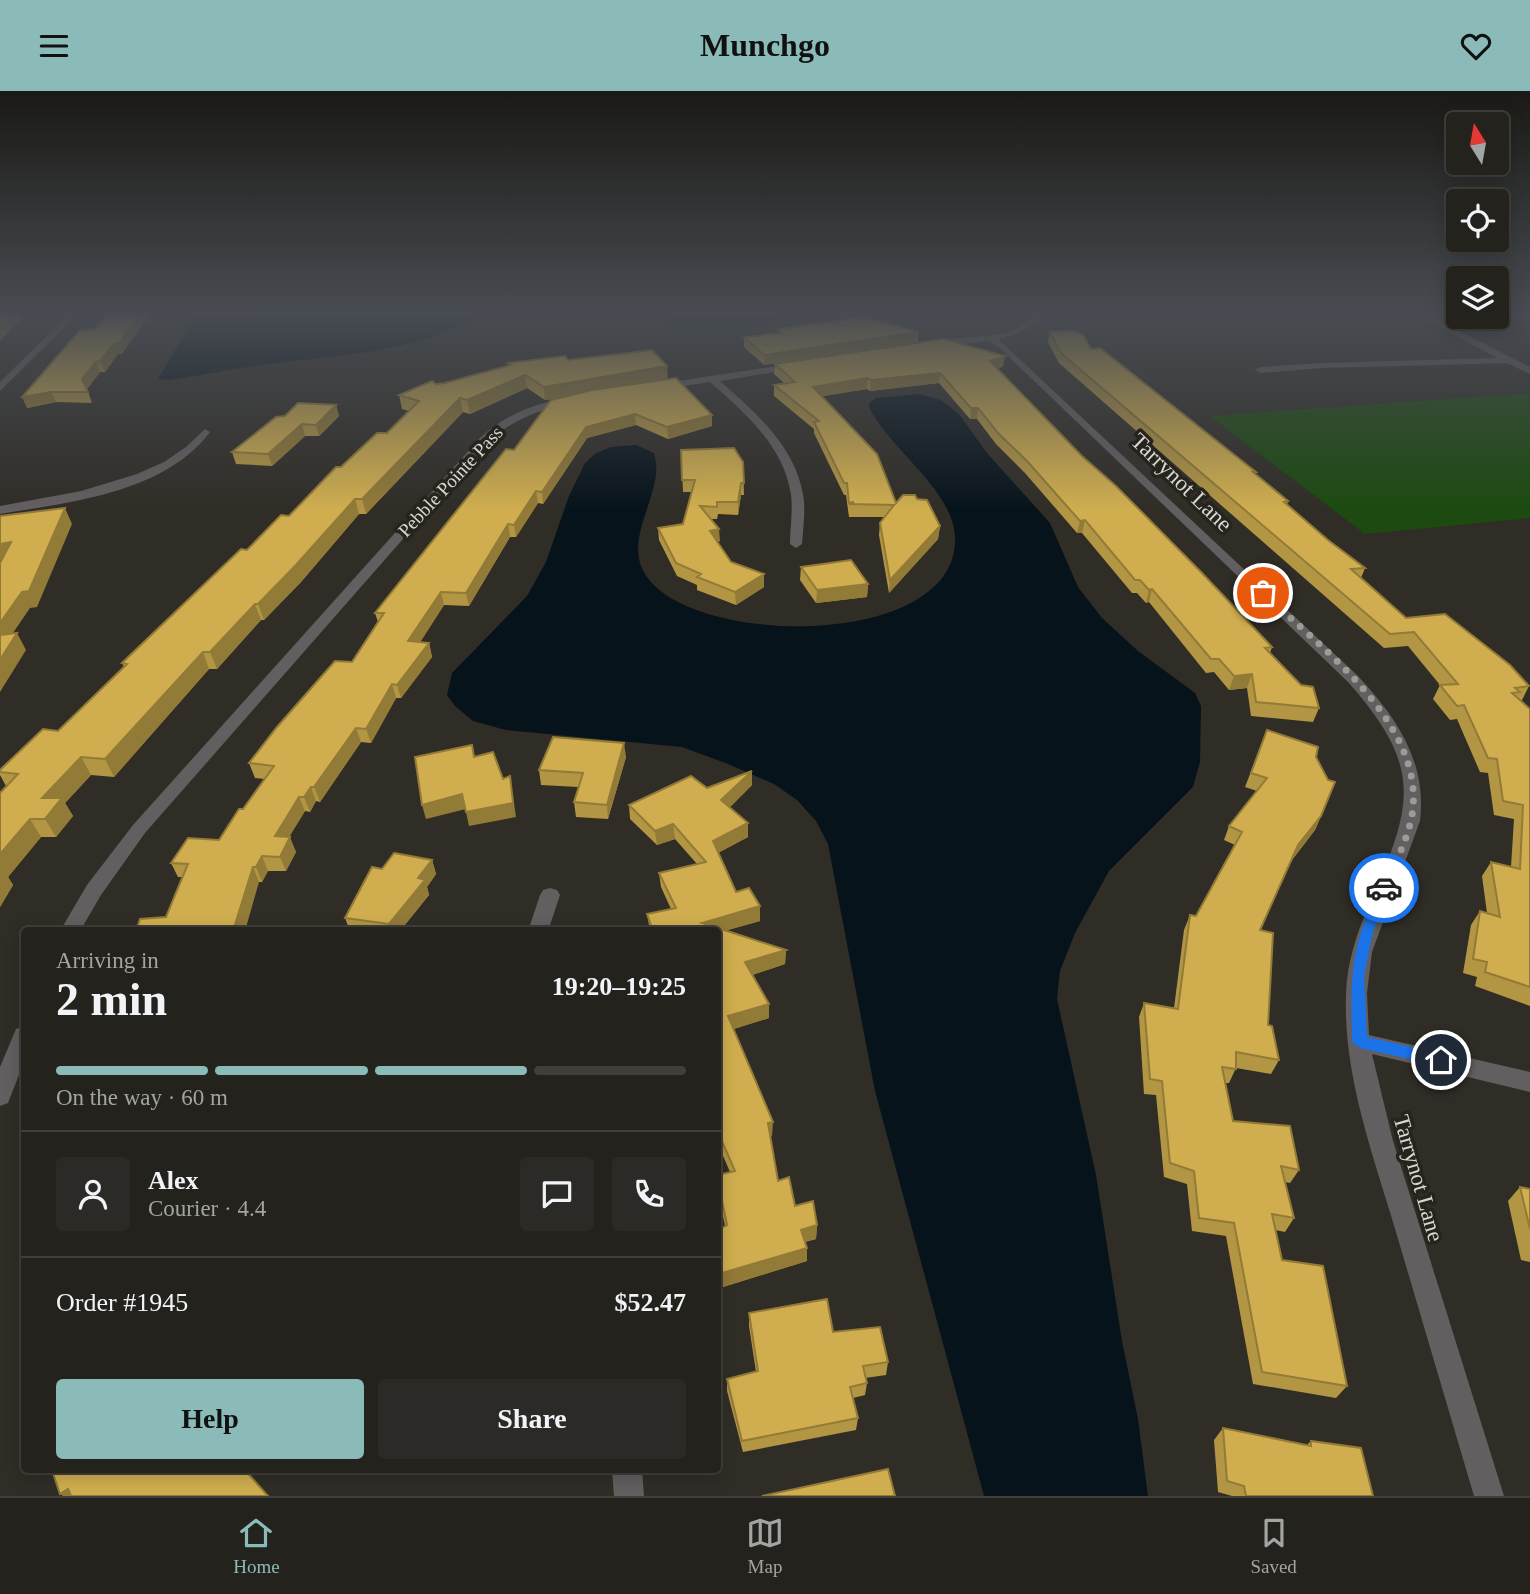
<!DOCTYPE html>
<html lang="en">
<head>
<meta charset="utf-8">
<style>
  body { margin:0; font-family:"Times New Roman",serif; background:#2c2a26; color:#f1f3f6; height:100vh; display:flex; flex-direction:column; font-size:26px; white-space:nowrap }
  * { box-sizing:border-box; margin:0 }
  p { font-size:23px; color:#a3a4a4 }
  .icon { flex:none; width:38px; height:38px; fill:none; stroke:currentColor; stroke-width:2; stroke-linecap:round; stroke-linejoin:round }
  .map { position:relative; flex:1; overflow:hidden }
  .sheet { position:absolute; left:21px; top:836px; width:700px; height:546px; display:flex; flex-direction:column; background:#24221d; border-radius:7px; box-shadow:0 4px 18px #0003,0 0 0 2px #413f3b }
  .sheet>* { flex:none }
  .needle { width:46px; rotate:349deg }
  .fabs { position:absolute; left:1446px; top:21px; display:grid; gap:14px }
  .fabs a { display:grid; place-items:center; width:63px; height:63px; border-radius:7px; background:#24221d; box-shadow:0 4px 18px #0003,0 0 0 2px #413f3b; font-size:35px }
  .pin { position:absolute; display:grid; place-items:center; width:60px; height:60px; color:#fff; margin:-30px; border:4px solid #fff; border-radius:50%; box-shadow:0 2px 7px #0007 }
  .courier { position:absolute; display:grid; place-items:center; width:70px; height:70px; margin:-35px; border:5px solid #1a73e8; border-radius:50%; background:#fff; color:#222; box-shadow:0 2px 9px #0007 }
  .overview em { font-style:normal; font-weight:600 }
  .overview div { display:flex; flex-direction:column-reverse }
  .overview { display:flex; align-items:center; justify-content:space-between; height:119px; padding:0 35px }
  h1 { font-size:46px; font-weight:600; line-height:52px }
  .bar { display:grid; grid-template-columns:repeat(4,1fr); gap:10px 7px; align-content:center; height:84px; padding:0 35px }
  .bar i { height:9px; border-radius:5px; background:#413f3b }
  .bar .current { background:#8bbbb9 }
  .bar p { grid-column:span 4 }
  .line { display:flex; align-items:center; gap:18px; padding:0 35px; border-top:2px solid #413f3b }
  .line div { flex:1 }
  .round { display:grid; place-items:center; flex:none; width:74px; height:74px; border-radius:7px; background:#2c2a26 }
  .action { display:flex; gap:14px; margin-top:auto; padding:14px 35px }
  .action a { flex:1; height:80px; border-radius:7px; background:#8bbbb9; color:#111; font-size:28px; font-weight:600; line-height:80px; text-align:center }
  .action a+a { background:#2c2a26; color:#f1f3f6 }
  header { display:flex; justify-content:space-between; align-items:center; height:91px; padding:0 35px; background:#8bbbb9; color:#111; font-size:32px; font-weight:600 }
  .dock { display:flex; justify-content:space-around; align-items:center; height:98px; border-top:2px solid #413f3b; background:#24221d; font-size:19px; color:#a3a4a4 }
  .dock a { display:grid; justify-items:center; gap:4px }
  .dock .current { color:#8bbbb9 }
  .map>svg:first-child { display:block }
  .green { fill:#1c4a10 }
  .water { fill:#07131b }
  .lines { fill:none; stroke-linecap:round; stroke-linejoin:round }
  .street { fill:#635e5f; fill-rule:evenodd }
  .wall { fill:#b39644 }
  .shaded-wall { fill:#927a37 }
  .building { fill:#d0ae4f; stroke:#927a37; stroke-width:2 }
  .route { fill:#1a73e8 }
  .done { stroke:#9d9b96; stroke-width:7; stroke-dasharray:0 12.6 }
  .labels { text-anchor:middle; stroke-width:7; stroke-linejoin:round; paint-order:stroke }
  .far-street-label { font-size:19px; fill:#d7d6d1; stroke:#26241d }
  .street-label { font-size:23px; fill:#d7d6d1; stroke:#26241d }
</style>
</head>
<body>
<header><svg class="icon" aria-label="menu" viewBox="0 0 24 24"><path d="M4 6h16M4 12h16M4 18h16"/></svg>Munchgo<svg class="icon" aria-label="heart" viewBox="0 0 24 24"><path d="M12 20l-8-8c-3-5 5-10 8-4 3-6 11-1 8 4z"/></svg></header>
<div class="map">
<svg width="1530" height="1405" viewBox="0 0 1530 1405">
  <rect width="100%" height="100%" fill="#302d27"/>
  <!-- green -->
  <path class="green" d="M1530,302V427L1365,443L1210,325Z"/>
  <!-- water -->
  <path class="water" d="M197,222H482C409,266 336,263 254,275C226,279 198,285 169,289L158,288Z
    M663,222H794C777,233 693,237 672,232Z
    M919,303L941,309L958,322L987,362L1050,432L1078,496L1102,527L1138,560L1195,602L1201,615L1200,671L1193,696L1109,780L1075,842L1060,880L1057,908L1096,1084L1122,1250L1138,1328L1148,1405H984L875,1000L828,753L816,730L797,709L774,693L728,673L682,656L506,639L473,630L455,615L447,604L452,582L527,505L546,471L569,405L585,372L596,362L611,356L636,354L654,362C667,402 619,447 647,486C695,555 948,558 955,453C959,402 890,360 869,316L870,311L876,307Z"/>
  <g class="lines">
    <!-- street -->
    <path class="street" d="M70,222H79L0,300V291Z
      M1034,222H1042C1032,239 1016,243 998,248L1358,585C1397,627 1427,671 1420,730L1372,861L1367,902L1369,944L1530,981V1001L1372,963L1393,1050L1504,1405H1474C1447,1314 1420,1222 1393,1131C1371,1058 1343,981 1346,903C1347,871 1357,841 1370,812C1413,713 1424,677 1348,591L1001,258L988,250L932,258L927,255C956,238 1013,256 1034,222Z
      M1414,222H1424L1530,276V283L1507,272L1322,277L1260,282L1255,279L1260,276L1322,272L1497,267Z
      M797,272L800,273V277L720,290C755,321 794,354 803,403C806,419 803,437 802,453L796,457L790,453C790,437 793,420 791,404C784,355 745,322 710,291L658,299L653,296L658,293Z
      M568,306L572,307V311C540,319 513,328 489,350L145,742L101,804L80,840H60L87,794L133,734L481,346C506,323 535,313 568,306Z
      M205,338L210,341C164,402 71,411 0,423V415L81,400L137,383L164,371L186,356Z
      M550,797L557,799L560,804L548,840H528L540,804L543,799Z
      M24,935V971L8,1012L0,1015V976L16,938Z
      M612,1379H642L644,1405H614Z"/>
  </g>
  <!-- wall -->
  <path class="wall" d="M95,238L122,263H118L105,281H100L87,298L92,312L56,311L27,317Z
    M778,238L918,251L764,274L744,256V246L777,242Z
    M1050,241L1091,258L1256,381L1255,383L1288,410L1287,414L1328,449L1365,477L1361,487L1406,527L1529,595L1522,609H1520L1530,618V915L1475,895L1477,886L1463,882L1471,834L1480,820L1487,822L1482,785L1491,771L1511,776L1514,728L1494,724L1488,682L1480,681L1457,628L1450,629L1433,608L1440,594L1408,555L1384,557L1059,272L1048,251Z
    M568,269L668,288L712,324V335L668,348L636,334L587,347L543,413L538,412L516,446H510L469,515L444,514L420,551L429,552L432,566L401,607H396L371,652L361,651L320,711L316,710L310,721L305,720L289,746L296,761L286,780H268L262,791H259L166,826L182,786H178L171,772L219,749L265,688L255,687L249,672L352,571L378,531L375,522L559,307L545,309L527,297L470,323L463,321L366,423H359L301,491L264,529H261L217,578H209L114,686L91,684L65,712L73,725L56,746H41L8,786L13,794L0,816V702L6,695L0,684V679L58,640L124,576L122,572L247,459L289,425L341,376L387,342L409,320L402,318L399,304L436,293L445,292L509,275L508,272Z
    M775,273L1003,275L997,278L1082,365L1272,556L1270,562L1319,617L1313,631L1251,625L1247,597L1229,599L1214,581L1206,582L1149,511L1146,512L1137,502H1132L1082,442H1077L1025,382L996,353L977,328H970L939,292L870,300L867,298L822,305L896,412L917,408L940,435L938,448L889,502L879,444L880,432L884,426H849L846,404H844L814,342V338L774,305V294L785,293L774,283Z
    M336,314L339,325L319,345H305L272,375L236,373L232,361L285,325Z
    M681,359L743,371L744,404H741L738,424L718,423L717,428H711L720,450L717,451L731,471L764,496L736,514L697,499V494L677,485L659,449L658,437L683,433L692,401H683Z
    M801,476L868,493L867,506L816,512L800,489Z
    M1267,639L1316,666L1321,725L1315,739L1292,769L1260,839L1268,934L1279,969L1271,983L1236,977L1229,992H1225L1233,1030L1299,1079L1290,1092L1285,1091L1294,1127L1285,1141L1275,1139L1282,1169L1347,1295L1336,1307L1253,1293L1226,1145L1192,1140L1187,1093L1164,1086L1156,1004L1144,1003L1139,926L1144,912L1174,917L1184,839L1190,824L1196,825L1235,754L1224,749L1229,735L1257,700L1245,696Z
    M626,666L608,728L576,726L574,711L578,696L541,694L539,679Z
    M752,680V694L730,716L748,746L718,762L736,801L760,830L727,839L786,859L785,873L752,884L769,913V927L733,938L772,1045H770L778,1090L795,1115L817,1134L816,1148L805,1151L807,1170L723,1196L718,1180V1139L725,1135L718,1101V1084L730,1081L718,1053V840H650L647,823L671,818L661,796L659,782L697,773L675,748L657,754L630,728L629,714L707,697Z
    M432,769L436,783L427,796L429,804L400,840H350L345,827Z
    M1520,1096L1530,1098V1171L1521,1169L1508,1110Z
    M749,1222L833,1241L888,1271L886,1284L865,1287L867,1292L865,1304L853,1307L858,1327L856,1339L743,1361L727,1300V1288L756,1281L749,1235Z
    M1223,1337L1307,1354L1311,1350L1373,1405H1232L1218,1401L1214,1349Z"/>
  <!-- shaded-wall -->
  <path class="shaded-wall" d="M14,222H20L22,228L0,250V235Z
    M141,222H151L122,263H118L105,281L100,270Z
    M919,241L918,251L764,274V264Z
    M1005,265L1003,275L989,281L990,270Z
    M96,271L100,281L87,298L82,288Z
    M667,275L668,289L545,309L544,296Z
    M940,282L939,292L870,300L871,289Z
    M525,284L527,297L470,323L467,309Z
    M867,287V298L813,307V296Z
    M51,301L56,311L27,317L22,306Z
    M460,307L463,321L366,423L362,408Z
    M336,314L339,325L319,345L316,334Z
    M971,317H978L977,328H970Z
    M635,323L636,334L587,347L543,413L542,401L586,336Z
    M712,324V335L668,348L667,336Z
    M302,333L305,345L272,375L268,363Z
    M741,392V404L738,424V411Z
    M536,400L538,412L516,446L514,434Z
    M355,408L359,423L301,491L264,529L258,513Z
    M65,417L72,433L37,516L30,517L0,561V532Z
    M1085,429L1082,442H1077L1080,430Z
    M508,433L510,446L469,515L466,502Z
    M940,435L938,448L889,502L890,489Z
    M719,438L720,450L710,452V440Z
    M11,451L18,467L0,469V453Z
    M764,483V496L736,514L735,501Z
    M868,493L867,506L816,512L817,499Z
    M1152,498L1149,511L1146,512L1149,499Z
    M441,501L444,514L412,564L408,550Z
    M255,513L261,529L217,578L210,561Z
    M17,542L26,559L0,601V569Z
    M429,552L432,566L401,607L397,594Z
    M203,561L209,578L114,686L105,668Z
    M1252,583L1247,597L1229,599L1234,585Z
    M392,593L396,607L371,652L366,638Z
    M356,637L361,651L320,711L314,696Z
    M624,652L626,666L608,728L607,714Z
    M81,666L91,684L65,712L73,725L56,746L45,728L42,707Z
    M752,680V694L722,724L721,709Z
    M510,685L516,726L469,735L466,721Z
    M311,696L316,710L310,721L304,706Z
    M462,703L466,718L426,728L422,714Z
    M299,706L305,720L281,759L275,745Z
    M1321,725L1315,739L1292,769L1298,754Z
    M30,728L41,746L8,786L13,794L0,816V763Z
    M748,732V746L713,764V750Z
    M673,733L675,748L657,754L655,740Z
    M290,746L296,761L286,780L280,766Z
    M262,765L268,780L262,791L256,776Z
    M432,769L436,783L427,796L429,804L400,840H392L389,833L418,787Z
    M253,776L259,791L245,840H233Z
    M760,815V830L718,842L702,832Z
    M786,859L785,873L746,886L745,871Z
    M769,913V927L728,940V925Z
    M773,1031L772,1045L768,1046V1032Z
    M817,1134L816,1148L800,1152L801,1139Z
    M807,1157V1170L723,1196L722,1182Z
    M68,1398L77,1405H63L60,1403Z"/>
  <!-- building -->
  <path class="building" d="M0,222H14L0,235Z
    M108,222H141L118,253H114L100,270L96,271L82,288L88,301H51L22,306L80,239L95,238Z
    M864,226L919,241L764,264L744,246L782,242L778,238Z
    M1074,240L1083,244L1091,258L1100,257L1256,381H1253L1288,410L1284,411L1328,449L1365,477L1351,478L1406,527L1445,523L1510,574L1529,595L1515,597L1520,601L1512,602L1530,618V896L1485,881L1487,871L1473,868L1480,820L1500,826L1491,771L1520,778L1523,714L1503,710L1497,668L1488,667L1464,614L1457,615L1440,594L1458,593L1414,541L1390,543L1061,262L1050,241Z
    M944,248L1005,265L990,270L1082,365L1116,395L1201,481L1272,556L1265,557L1301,594L1313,596L1319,617L1256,611L1252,583L1234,585L1219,568H1211L1152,498L1149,499L1140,489H1135L1085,429L1080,430L1027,370L998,342L978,317H971L940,282L871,289L867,287L813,296L877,363L896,412L903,404H915L917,408L927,409L940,435L890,489L880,432L894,414L849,413L854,411L849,412L847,392H844L814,331L819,330L774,294L795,291L775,273Z
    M652,259L667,275L544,296L525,284L467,309L460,307L362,408H355L295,475L258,513H255L210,561H203L105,668L81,666L42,707H62L45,728H30L0,763V702L18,683L0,681V679L43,638L58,640L127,573L122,572L241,458L247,459L281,424L289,425L336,376H341L377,342H387L419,310L399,304L432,290L436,293L445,292L511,274L508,272L565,265L568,269Z
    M676,287L712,324L667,336L635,323L586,336L542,401L536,400L514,434L508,433L466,502L441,501L408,550L429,552L397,594L392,593L366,638L356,637L314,696H311L304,706H299L275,745L290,746L280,766L262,765L256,776H253L233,840H136L140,828L166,826L188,773L171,772L188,747L219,749L239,718H243L274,675L249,672L277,636L335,570L352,571L384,522H375L506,358L514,359L551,309L592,299Z
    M298,312L336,314L316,334L302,333L268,363L232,361L276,326L285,325Z
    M734,357L743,371L744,392H741L738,411H717V416L700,415L719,438L710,440L731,471L764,483L735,501L697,486L701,483L676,472L658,437L683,433L695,389H682L681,359Z
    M65,417L29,500L22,501L0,532V472L11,451L0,453V425Z
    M851,469L868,493L817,499L801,476Z
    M17,542L0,569V544Z
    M1267,639L1318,656L1316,666L1328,689L1335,691L1321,725L1298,754L1260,839L1273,842L1268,934L1272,935L1279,969L1236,961V978L1222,976L1233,1030L1290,1035L1299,1079L1281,1075L1294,1127L1272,1123L1282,1169L1323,1175L1347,1295L1262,1281L1234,1132L1199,1127L1194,1080L1170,1072L1162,990L1150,988L1144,912L1178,918L1190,824L1196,825L1242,741L1229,735L1267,687L1251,682Z
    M553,646L624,652L607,714L574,711L583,682L539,679Z
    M472,654L474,666L493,661L503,688L510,685L513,712L466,721L462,703L422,714L415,666Z
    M752,680L721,709L748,732L713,750L736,801L749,797L760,815L702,832L786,859L745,871L769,913L728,925L773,1031L768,1032L778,1090L789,1086L795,1115L813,1110L817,1134L801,1139L807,1157L722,1182L718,1169V1139L727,1134L718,1090V1084L735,1080L718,1041V840H653L647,823L676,817L659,782L706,771L673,733L655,740L629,714L691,685L707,697Z
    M394,762L432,769L418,787L425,789L389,833L345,827L372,776L382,778Z
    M1520,1096L1530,1098V1138Z
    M827,1208L833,1241L880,1236L888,1271L863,1275L867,1292L850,1296L858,1327L742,1350L727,1288L758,1280L749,1222Z
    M1223,1337L1311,1355V1350L1361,1357L1373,1405H1246L1244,1395L1227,1390Z
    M888,1378L895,1405H762Z
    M52,1379H245L268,1405H71L68,1398L60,1403Z"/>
  <!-- sky -->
  <linearGradient id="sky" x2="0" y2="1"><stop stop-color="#1a1915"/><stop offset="0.53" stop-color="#484c52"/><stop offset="1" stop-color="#484c52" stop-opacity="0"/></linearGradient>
  <rect width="1530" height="419" fill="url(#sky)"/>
  <!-- route -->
  <path class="route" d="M1384,793L1391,797L1373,840L1364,885L1367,946L1446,964L1448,969L1441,975L1360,957L1352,951C1351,897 1349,866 1371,815C1374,807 1376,796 1384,793Z"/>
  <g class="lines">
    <!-- done -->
    <path class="done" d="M1263,502C1319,555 1421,629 1413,717C1410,745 1395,772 1384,797"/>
  </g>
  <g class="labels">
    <!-- far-street labels -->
    <g class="far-street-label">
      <text transform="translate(450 390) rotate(-47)" y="7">Pebble Pointe Pass</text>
    </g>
    <!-- street labels -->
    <g class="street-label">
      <text transform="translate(1182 391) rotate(44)" y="8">Tarrynot Lane</text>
      <text transform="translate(1419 1087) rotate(74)" y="8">Tarrynot Lane</text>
    </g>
  </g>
</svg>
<div class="fabs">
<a><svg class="needle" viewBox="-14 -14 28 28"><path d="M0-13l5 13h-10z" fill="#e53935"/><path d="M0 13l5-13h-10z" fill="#a3a4a4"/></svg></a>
<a><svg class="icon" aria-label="locate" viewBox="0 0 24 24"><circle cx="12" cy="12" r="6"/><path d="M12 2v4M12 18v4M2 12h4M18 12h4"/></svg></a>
<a><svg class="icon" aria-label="layers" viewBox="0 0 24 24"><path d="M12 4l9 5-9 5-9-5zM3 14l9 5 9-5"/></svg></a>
</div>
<div class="pin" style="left:1263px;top:502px;background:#ea580c"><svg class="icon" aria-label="bag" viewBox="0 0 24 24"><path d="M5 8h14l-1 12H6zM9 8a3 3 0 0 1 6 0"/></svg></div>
<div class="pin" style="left:1441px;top:969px;background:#1f2937"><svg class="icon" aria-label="home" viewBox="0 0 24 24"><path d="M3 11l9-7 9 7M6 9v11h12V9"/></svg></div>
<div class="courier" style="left:1384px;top:797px"><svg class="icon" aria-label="car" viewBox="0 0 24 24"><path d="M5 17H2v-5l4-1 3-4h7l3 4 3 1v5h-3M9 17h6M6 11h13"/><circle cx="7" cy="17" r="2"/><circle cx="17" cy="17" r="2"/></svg></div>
<section class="sheet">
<div class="overview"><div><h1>2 min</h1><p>Arriving in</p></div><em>19:20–19:25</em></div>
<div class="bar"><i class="current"></i><i class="current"></i><i class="current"></i><i></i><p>On the way · 60 m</p></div>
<div class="line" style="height:126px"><a class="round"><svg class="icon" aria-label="person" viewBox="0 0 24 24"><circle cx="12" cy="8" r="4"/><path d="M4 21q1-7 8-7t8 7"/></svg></a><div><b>Alex</b><p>Courier · 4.4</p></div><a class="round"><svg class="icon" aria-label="chat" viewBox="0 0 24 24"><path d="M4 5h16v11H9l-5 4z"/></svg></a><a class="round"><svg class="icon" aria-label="phone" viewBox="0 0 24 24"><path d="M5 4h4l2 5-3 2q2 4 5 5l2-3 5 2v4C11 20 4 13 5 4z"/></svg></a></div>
<div class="line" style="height:91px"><div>Order #1945</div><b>$52.47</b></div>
<div class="action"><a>Help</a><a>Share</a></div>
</section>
</div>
<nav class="dock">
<a class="current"><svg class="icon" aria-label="home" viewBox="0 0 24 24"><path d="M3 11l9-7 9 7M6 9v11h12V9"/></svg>Home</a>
<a><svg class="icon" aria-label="map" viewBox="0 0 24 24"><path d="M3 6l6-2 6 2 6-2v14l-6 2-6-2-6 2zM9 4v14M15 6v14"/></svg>Map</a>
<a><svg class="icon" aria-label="saved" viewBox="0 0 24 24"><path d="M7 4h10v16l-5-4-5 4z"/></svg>Saved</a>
</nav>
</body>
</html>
